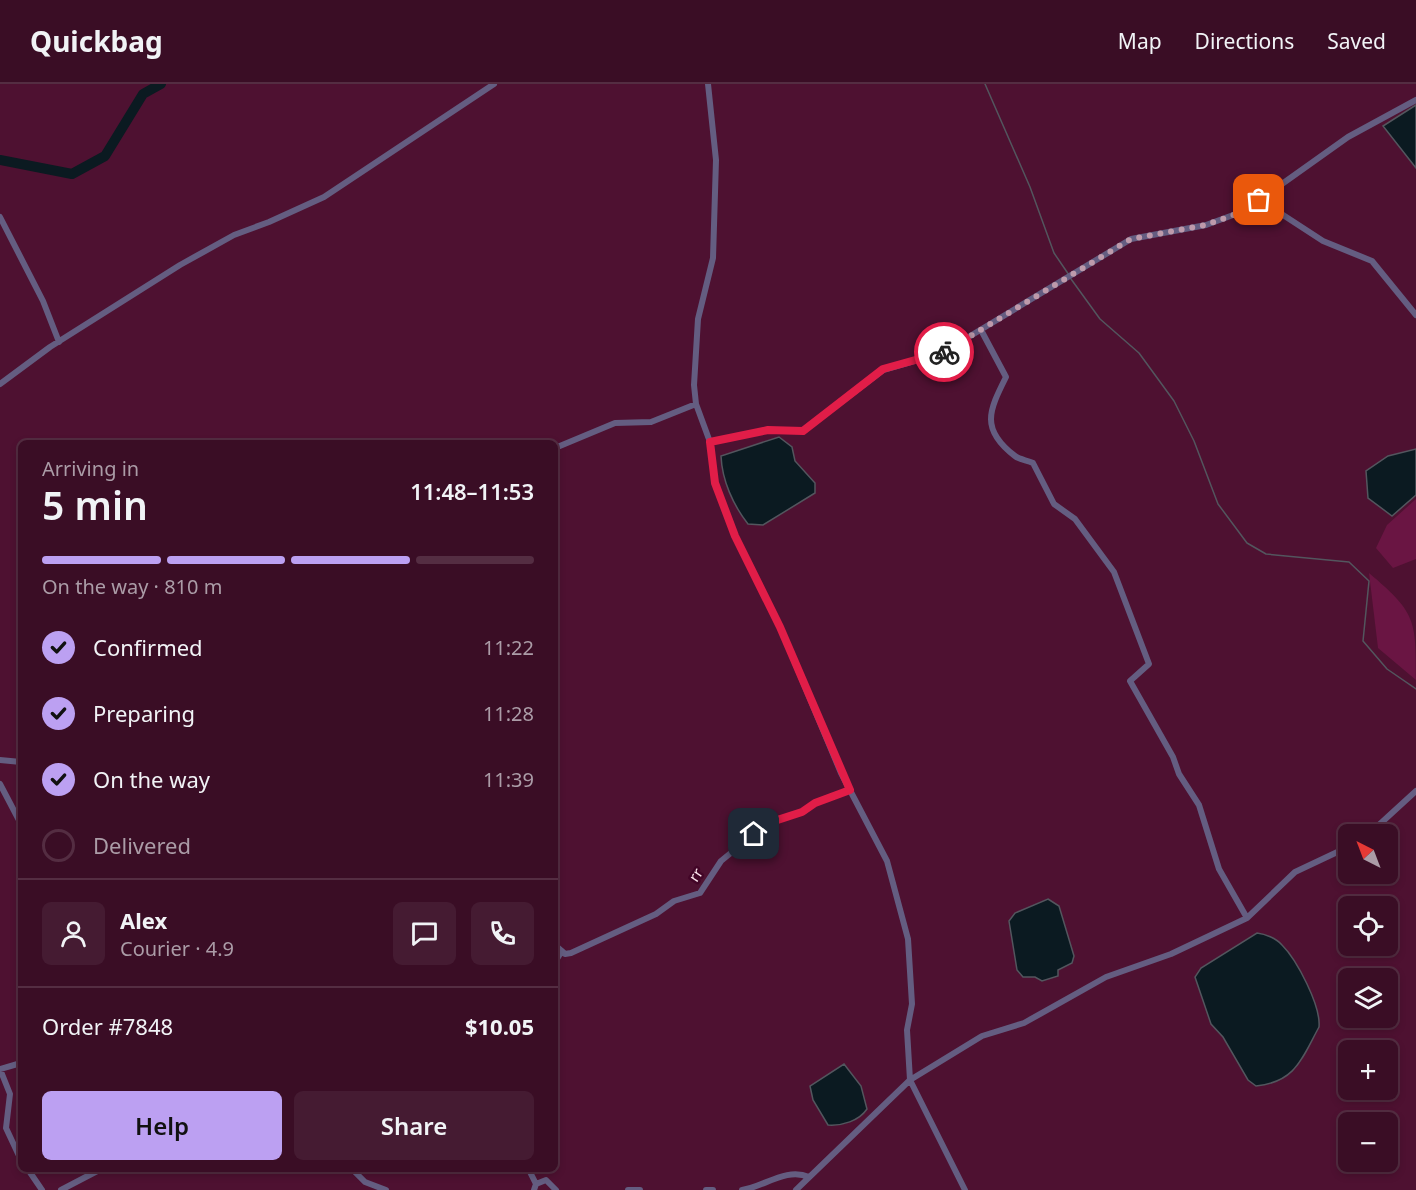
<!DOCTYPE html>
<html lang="en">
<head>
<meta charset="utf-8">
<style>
  body { margin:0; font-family:"Noto Sans",sans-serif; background:#451b32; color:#f1f3f6; height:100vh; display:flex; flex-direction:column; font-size:22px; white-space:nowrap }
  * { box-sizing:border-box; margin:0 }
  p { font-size:20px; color:#ab9ca7 }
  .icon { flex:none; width:33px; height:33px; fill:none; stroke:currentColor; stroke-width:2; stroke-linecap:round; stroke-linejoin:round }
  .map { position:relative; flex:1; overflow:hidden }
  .details { position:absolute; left:18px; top:356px; width:540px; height:732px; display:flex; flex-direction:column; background:#3a0d25; border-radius:9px; box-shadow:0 3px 9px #0003,0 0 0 2px #542d42 }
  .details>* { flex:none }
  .needle { width:39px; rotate:318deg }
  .buttons { position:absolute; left:1338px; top:740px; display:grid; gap:12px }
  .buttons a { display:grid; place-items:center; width:60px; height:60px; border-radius:9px; background:#3a0d25; box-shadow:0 3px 9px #0003,0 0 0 2px #542d42; font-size:30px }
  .pin { position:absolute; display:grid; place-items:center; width:51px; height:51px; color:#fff; margin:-26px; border-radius:12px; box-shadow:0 3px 9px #0006 }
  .courier { position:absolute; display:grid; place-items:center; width:60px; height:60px; margin:-30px; border:4px solid #e11d48; border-radius:50%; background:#fff; color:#222; box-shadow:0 2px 8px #0007 }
  .head em { font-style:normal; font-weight:600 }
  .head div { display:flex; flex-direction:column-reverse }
  .head { display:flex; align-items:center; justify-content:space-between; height:102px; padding:0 24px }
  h1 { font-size:39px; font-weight:600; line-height:45px }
  .bar { display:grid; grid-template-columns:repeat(4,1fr); gap:9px 6px; align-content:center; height:72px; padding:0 24px }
  .bar i { height:8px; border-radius:4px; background:#542d42 }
  .bar .active { background:#bca0f2 }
  .bar p { grid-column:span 4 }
  .line { display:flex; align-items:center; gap:15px; padding:0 24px; border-top:2px solid #542d42 }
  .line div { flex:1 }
  .round { display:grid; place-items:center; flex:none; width:63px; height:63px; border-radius:9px; background:#451b32 }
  ol { padding:0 24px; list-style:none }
  li { display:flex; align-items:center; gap:18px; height:66px }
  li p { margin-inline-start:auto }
  li .icon { padding:6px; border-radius:50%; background:#bca0f2; color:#111; stroke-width:4 }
  li:last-child { color:#ab9ca7 }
  li i { width:33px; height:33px; border:3px solid #542d42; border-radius:50% }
  .primary-button { display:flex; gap:12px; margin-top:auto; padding:12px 24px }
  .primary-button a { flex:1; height:69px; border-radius:9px; background:#bca0f2; color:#111; font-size:24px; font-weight:600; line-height:69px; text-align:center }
  .primary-button a+a { background:#451b32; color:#f1f3f6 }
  header { display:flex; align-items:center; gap:36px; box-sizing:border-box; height:84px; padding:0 30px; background:#3a0d25; border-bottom:2px solid #542d42 }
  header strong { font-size:28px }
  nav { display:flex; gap:33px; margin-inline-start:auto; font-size:21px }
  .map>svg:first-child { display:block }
  .green { fill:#6a1543 }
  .water { fill:#0b1a21; stroke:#53565e; stroke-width:1.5 }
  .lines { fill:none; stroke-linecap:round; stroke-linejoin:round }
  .stream { stroke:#53565e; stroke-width:1.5 }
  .river { stroke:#0b1a21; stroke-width:10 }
  .minor { stroke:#645d81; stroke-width:6 }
  .done { stroke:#be9aab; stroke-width:6; stroke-dasharray:0 10.8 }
  .route { stroke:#e11d48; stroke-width:8 }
  .labels { text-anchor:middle; stroke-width:5; stroke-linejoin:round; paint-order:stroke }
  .street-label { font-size:15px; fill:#fbe3ec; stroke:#420527 }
</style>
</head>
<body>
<header>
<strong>Quickbag</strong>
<nav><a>Map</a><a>Directions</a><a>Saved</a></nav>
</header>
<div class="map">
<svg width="1416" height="1106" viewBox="0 0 1416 1106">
  <rect width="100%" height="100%" fill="#4e1131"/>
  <!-- green -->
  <path class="green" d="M1416,415V475L1393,484L1376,464L1387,441Z
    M1369,489C1416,529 1416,535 1416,596L1378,564Z"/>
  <!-- water -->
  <path class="water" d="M1416,21V84L1383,42Z
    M779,353L792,363L795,377L815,399V409L763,441L748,440C733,421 722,396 721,372Z
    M1416,365V411L1392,432L1368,414L1366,387L1388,372Z
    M1048,815L1059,822L1074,872L1072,879L1058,886V892L1042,897L1035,893H1023L1017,886L1009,837L1015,829Z
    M1257,849C1265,850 1276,854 1282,861C1297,876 1321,922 1319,943C1302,974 1296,998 1256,1002L1248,996L1223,953L1211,940L1195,893L1201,884Z
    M844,980L861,1002L867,1025C859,1037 842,1042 828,1041L813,1016L810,1002Z"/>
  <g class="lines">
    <!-- stream -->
    <path class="stream" d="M985,0L1030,103L1054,169L1069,191
      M1071,195L1100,235L1139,269L1174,317L1194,357L1218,420L1247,459L1266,470L1349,478L1369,497L1363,557L1387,585L1416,605"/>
    <!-- river -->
    <path class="river" d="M0,76L72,90L105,72L143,10L161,0"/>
    <!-- minor -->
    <path class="minor" d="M708,0L716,76L713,174L698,235L694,301L696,320L710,358L715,399L735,452L780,543L841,689L887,777L908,855L912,920L907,946L910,996L965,1106
      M1245,127L1280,129L1323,157L1372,177L1416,231
      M0,133L43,217L59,258
      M981,246L1006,293C989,327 980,345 1015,372C1020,376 1027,376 1033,379L1054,420L1075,435L1114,488L1149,580L1130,597L1173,673L1179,690L1199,721L1219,785L1247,834
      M0,300L50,263L180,181L234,151L269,138L324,113L494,0
      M710,358L768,346L803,347L883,286L942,269L1131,155L1206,141L1244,127L1348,53L1416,16
      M555,364L615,339L651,338L696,320
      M0,676L21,678
      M0,700L21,740
      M1369,750L1416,707
      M555,861L565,870L571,869L656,830L674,817L700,809L721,777L754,750L759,742L803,728L815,719L850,706
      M555,901V878L562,867
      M0,985L10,1010L6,1044L21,1076
      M0,985L21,979
      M27,1084L42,1106
      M351,1084L365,1098L386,1106
      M528,1084L536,1100L534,1106
      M536,1100L546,1096L556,1106
      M61,1106L103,1084
      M628,1106H640
      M706,1106H713
      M742,1106C764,1103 786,1083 809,1093
      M796,1106L910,996L982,952L1024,939L1106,893L1171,870L1247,834L1295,788L1348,763"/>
  </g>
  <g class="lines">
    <!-- done -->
    <path class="done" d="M944,268L1131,155L1206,141L1244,127L1259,116"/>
    <!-- route -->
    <path class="route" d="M754,750L759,742L802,728L815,719L850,706L780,543L735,452L715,399L710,358L768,346L803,347L883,285L944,268"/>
  </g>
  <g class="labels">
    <!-- street labels -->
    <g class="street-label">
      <text transform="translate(696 791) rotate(-57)" y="5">rr</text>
    </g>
  </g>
</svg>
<div class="buttons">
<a><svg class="needle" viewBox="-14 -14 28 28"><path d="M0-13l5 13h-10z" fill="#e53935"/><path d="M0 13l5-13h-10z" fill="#ab9ca7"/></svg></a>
<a><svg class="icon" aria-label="locate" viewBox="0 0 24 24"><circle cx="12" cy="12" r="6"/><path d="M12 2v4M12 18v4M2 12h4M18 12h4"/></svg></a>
<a><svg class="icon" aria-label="layers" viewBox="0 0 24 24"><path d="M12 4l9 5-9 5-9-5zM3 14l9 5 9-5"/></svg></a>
<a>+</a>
<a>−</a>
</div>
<div class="pin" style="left:1259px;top:116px;background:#ea580c"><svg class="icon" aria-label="bag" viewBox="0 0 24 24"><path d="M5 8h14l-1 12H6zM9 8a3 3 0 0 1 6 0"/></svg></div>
<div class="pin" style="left:754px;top:750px;background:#1f2937"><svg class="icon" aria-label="home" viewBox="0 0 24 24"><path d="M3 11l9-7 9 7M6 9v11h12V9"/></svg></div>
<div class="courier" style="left:944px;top:268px"><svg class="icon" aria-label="bike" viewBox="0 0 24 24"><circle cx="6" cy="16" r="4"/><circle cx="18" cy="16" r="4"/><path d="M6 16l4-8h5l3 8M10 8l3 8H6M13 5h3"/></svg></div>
<section class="details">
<div class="head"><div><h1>5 min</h1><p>Arriving in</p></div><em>11:48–11:53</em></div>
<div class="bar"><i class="active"></i><i class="active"></i><i class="active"></i><i></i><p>On the way · 810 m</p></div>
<ol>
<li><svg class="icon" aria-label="check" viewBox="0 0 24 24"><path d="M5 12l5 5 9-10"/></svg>Confirmed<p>11:22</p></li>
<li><svg class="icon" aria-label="check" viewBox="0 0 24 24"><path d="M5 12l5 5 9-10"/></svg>Preparing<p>11:28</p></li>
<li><svg class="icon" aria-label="check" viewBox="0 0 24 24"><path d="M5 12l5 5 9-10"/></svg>On the way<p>11:39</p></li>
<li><i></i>Delivered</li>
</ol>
<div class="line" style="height:108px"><a class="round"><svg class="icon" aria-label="person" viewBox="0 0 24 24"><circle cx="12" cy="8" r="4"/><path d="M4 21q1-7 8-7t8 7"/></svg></a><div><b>Alex</b><p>Courier · 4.9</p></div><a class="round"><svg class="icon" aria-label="chat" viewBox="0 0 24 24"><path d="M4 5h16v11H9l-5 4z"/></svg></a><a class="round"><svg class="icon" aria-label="phone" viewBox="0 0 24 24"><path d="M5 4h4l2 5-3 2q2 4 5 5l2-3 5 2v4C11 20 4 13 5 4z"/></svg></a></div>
<div class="line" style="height:78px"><div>Order #7848</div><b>$10.05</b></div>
<div class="primary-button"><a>Help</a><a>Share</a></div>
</section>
</div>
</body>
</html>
